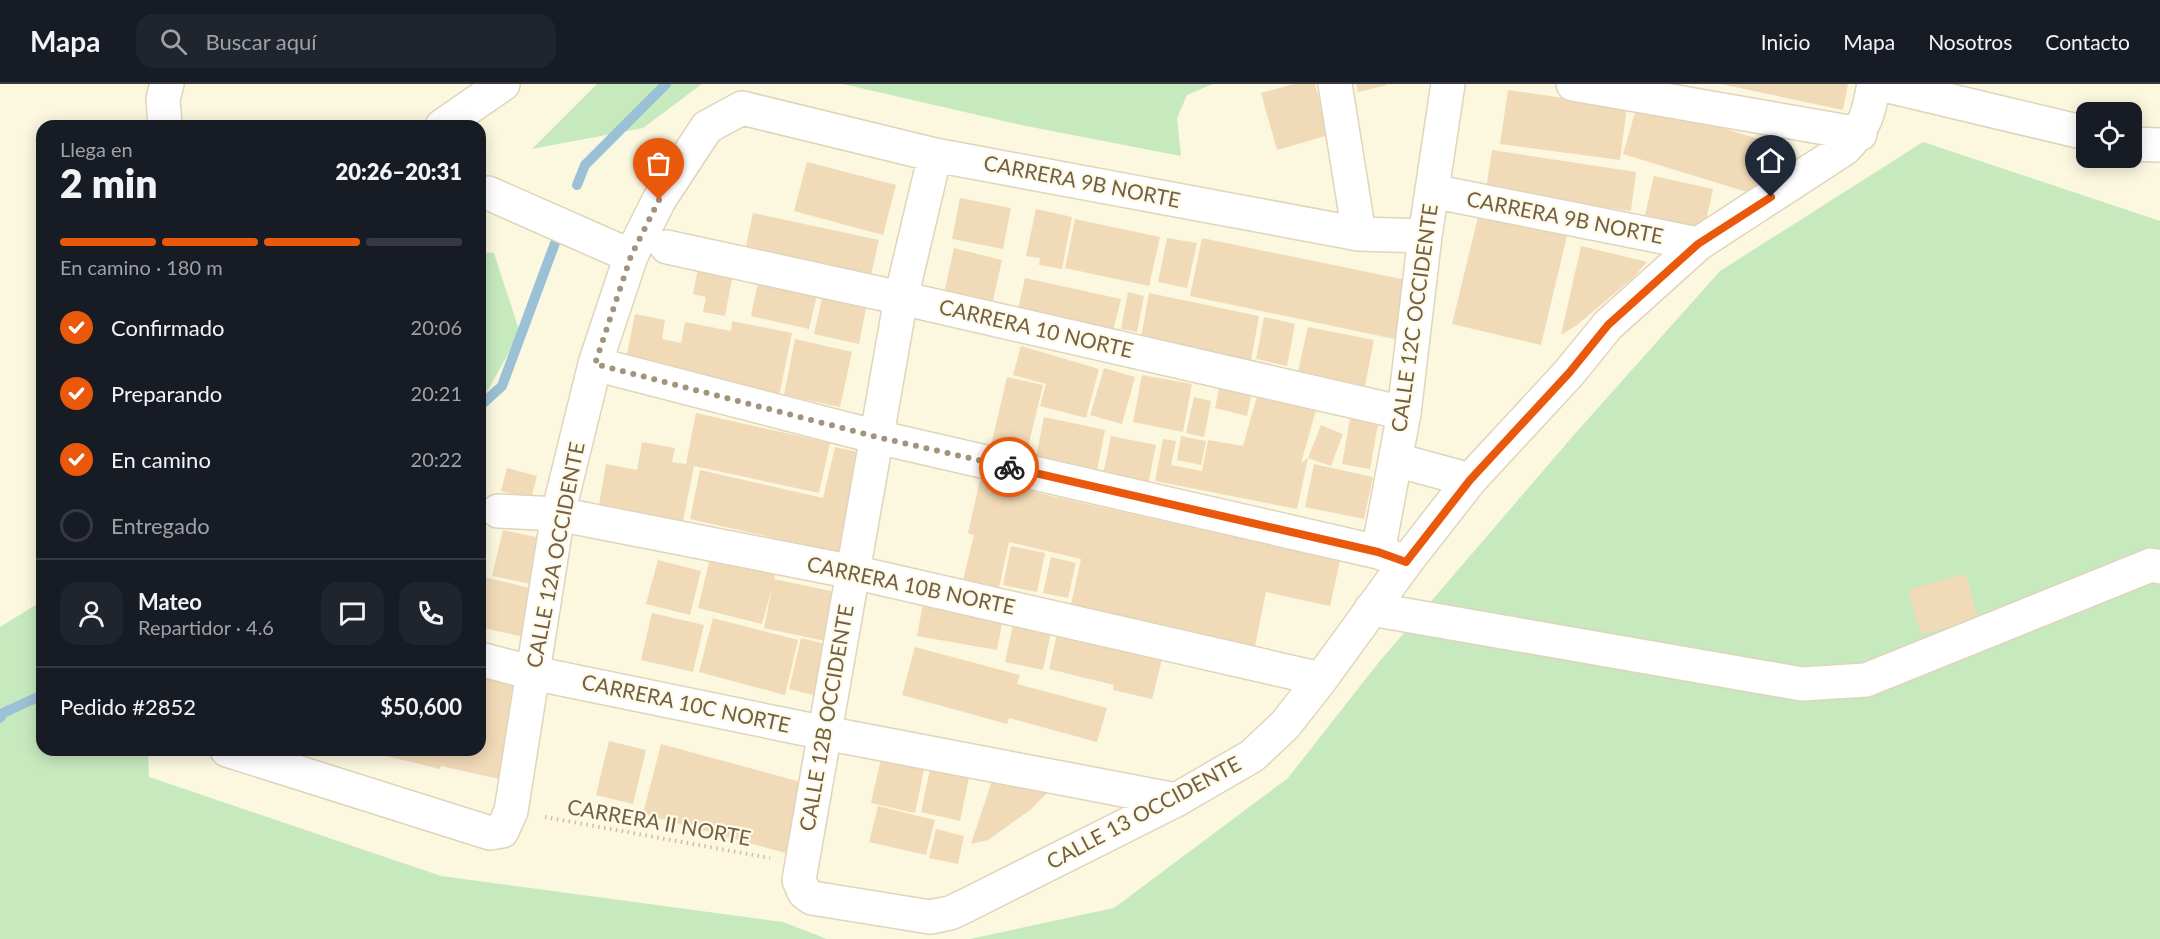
<!DOCTYPE html>
<html lang="es">
<head>
<meta charset="utf-8">
<style>
  body { margin:0; font-family:Lato,sans-serif; background:#20242c; color:#f1f3f6; height:100vh; display:flex; flex-direction:column; font-size:22px; white-space:nowrap }
  * { box-sizing:border-box; margin:0 }
  p { font-size:20px; color:#9ea1a6 }
  .icon { flex:none; width:33px; height:33px; fill:none; stroke:currentColor; stroke-width:2; stroke-linecap:round; stroke-linejoin:round }
  .map { position:relative; flex:1; overflow:hidden }
  .drawer { position:absolute; left:36px; top:36px; width:450px; height:636px; display:flex; flex-direction:column; background:#171b24; border-radius:18px; box-shadow:0 3px 15px #0003 }
  .drawer>* { flex:none }
  .tools { position:absolute; left:2076px; top:18px; display:grid; gap:12px }
  .tools a { display:grid; place-items:center; width:66px; height:66px; border-radius:12px; background:#171b24; box-shadow:0 3px 15px #0003; font-size:30px }
  .pin { position:absolute; display:grid; place-items:center; width:51px; height:51px; color:#fff; margin:-62px -26px; border-radius:50% 50% 50% 0; rotate:-45deg; box-shadow:0 0 6px #0007 }
  .pin .icon { rotate:45deg }
  .courier { position:absolute; display:grid; place-items:center; width:60px; height:60px; margin:-30px; border:4px solid #ea580c; border-radius:50%; background:#fff; color:#222; box-shadow:0 2px 8px #0007 }
  .head em { font-style:normal; font-weight:800 }
  .head div { display:flex; flex-direction:column-reverse }
  .head { display:flex; align-items:center; justify-content:space-between; height:102px; padding:0 24px }
  h1 { font-size:39px; font-weight:800; line-height:45px }
  .bar { display:grid; grid-template-columns:repeat(4,1fr); gap:9px 6px; align-content:center; height:72px; padding:0 24px }
  .bar i { height:8px; border-radius:4px; background:#363941 }
  .bar .on { background:#ea580c }
  .bar p { grid-column:span 4 }
  .line { display:flex; align-items:center; gap:15px; padding:0 24px; border-top:2px solid #363941 }
  .line div { flex:1 }
  .round { display:grid; place-items:center; flex:none; width:63px; height:63px; border-radius:18px; background:#20242c }
  ol { padding:0 24px; list-style:none }
  li { display:flex; align-items:center; gap:18px; height:66px }
  li p { margin-inline-start:auto }
  li .icon { padding:6px; border-radius:50%; background:#ea580c; color:#fff; stroke-width:4 }
  li:last-child { color:#9ea1a6 }
  li i { width:33px; height:33px; border:3px solid #363941; border-radius:50% }
  header { display:flex; align-items:center; gap:36px; box-sizing:border-box; height:84px; padding:0 30px; background:#171b24; border-bottom:2px solid #363941 }
  header strong { font-size:28px }
  nav { display:flex; gap:33px; margin-inline-start:auto; font-size:21px }
  .search { width:420px; height:54px; background:#20242c; display:flex; align-items:center; gap:15px; box-sizing:border-box; padding:0 21px; border-radius:18px; color:#9ea1a6; font-size:22px }
  .map>svg:first-child { display:block }
  .green { fill:#c7e9be }
  .lines { fill:none; stroke-linecap:round; stroke-linejoin:round }
  .stream { stroke:#9bc1d6; stroke-width:10 }
  .building { fill:#f1dab7 }
  .street-casing { stroke:#e0d4bb; stroke-width:36 }
  .path { stroke:#d5be9b; stroke-width:4; stroke-dasharray:1.5 4.5; stroke-linecap:butt }
  .street { stroke:#fff; stroke-width:33 }
  .done { stroke:#a2947c; stroke-width:6; stroke-dasharray:0 10.8 }
  .route { stroke:#ea580c; stroke-width:8 }
  .labels { text-anchor:middle; stroke-width:4.5; stroke-linejoin:round; paint-order:stroke }
  .street-label { font-size:21px; fill:#725f47; stroke:#fffae5 }
</style>
</head>
<body>
<header>
<strong>Mapa</strong>
<div class="search"><svg class="icon" aria-label="search" viewBox="0 0 24 24"><circle cx="10" cy="10" r="6"/><path d="M15 15l6 6"/></svg>Buscar aquí</div>
<nav><a>Inicio</a><a>Mapa</a><a>Nosotros</a><a>Contacto</a></nav>
</header>
<div class="map">
<svg width="2160" height="855" viewBox="0 0 2160 855">
  <rect width="100%" height="100%" fill="#fcf7df"/>
  <!-- green -->
  <path class="green" d="M597,0H702L643,44L532,65Z
    M843,0H1213L1187,11L1177,34L1181,72L1026,42Z
    M1923,58L2160,137V855H970L1114,824L1288,694L1379,578L1573,352L1720,187Z
    M480,168L494,169L520,249L480,320Z
    M42,517V666H148L149,693L441,792L783,838L827,855H0V543Z"/>
  <g class="lines">
    <!-- stream -->
    <path class="stream" d="M577,101L585,81L666,0
      M480,322L502,302L555,159
      M0,634L3,629L42,611"/>
  </g>
  <!-- building -->
  <path class="building" d="M1294,0H1315L1329,51L1277,66L1261,9Z
    M1356,0H1387V1L1358,8Z
    M1721,0H1848L1843,26Z
    M1508,6L1627,23L1620,76L1500,60Z
    M1638,18L1775,60L1760,112L1623,70Z
    M1492,66L1636,88L1631,127L1486,106Z
    M807,78L896,101L883,151L794,127Z
    M1654,92L1713,105L1704,145L1645,131Z
    M960,114L1011,124L1003,165L952,155Z
    M1036,125L1072,133L1062,185L1039,181L1040,174L1026,172Z
    M753,129L879,156L868,204L743,176Z
    M1479,129L1567,152L1541,261L1452,240Z
    M1075,135L1160,153L1149,202L1065,184Z
    M1167,154L1197,159L1187,204L1158,198Z
    M1202,154L1411,197L1399,256L1190,212Z
    M1581,162L1647,178L1635,192L1577,241L1561,251Z
    M954,164L1002,176L991,225L943,214Z
    M735,179L725,232L703,228L706,213L693,210L698,184Z
    M759,194L818,207L809,245L751,232Z
    M1025,194L1121,215L1112,251L1017,230Z
    M1128,208L1144,212L1137,248L1121,245Z
    M1149,209L1259,232L1251,276L1141,254Z
    M823,210L867,219L859,260L814,250Z
    M635,230L665,236L662,255L681,259L685,238L731,247L732,237L792,249L778,317L624,285Z
    M1264,233L1295,240L1287,282L1256,275Z
    M1308,243L1374,256L1365,302L1298,287Z
    M795,255L852,268L840,323L784,311Z
    M1021,262L1099,285L1086,334L1040,322L1046,300L1013,291Z
    M1104,284L1135,293L1122,340L1090,331Z
    M1142,291L1192,300L1183,348L1133,338Z
    M1007,293L1043,301L1026,371L991,362Z
    M1220,301L1252,308L1247,332L1215,324Z
    M1258,309L1316,326L1301,379L1308,374L1321,341L1343,350L1331,382L1308,374L1297,425L1155,397L1163,355L1176,357L1171,381L1202,387L1208,356L1243,362Z
    M1194,313L1211,317L1204,353L1186,349Z
    M696,329L830,359L819,409L694,382L683,437L599,421L606,380L637,386L642,358L675,364L672,378L686,380Z
    M1044,333L1105,346L1097,386L1036,373Z
    M1350,335L1378,340L1370,385L1342,380Z
    M1111,352L1156,361L1148,400L1103,390Z
    M1181,352L1206,357L1201,381L1177,376Z
    M835,363L862,369L840,469L690,435L700,386L823,414Z
    M1314,380L1373,393L1364,435L1305,423Z
    M507,384L537,392L531,415L501,407Z
    M980,396L1340,477L1330,522L1266,508L1255,562L1071,520L1081,475L1009,458L999,504L963,496L974,451L968,449Z
    M503,446L545,455L535,501L492,492Z
    M1011,462L1045,469L1037,508L1003,501Z
    M1051,473L1076,479L1068,514L1043,509Z
    M710,474L775,491L774,495L835,508L825,557L764,544L772,504L762,540L698,524Z
    M658,476L701,487L690,531L646,520Z
    M1966,490L1978,535L1921,550L1908,506Z
    M480,492L534,505L523,553L480,543Z
    M924,514L1004,529L997,566L917,552Z
    M652,529L704,541L693,588L641,576Z
    M1015,531L1053,539L1043,586L1005,578Z
    M713,534L798,556L785,611L699,588Z
    M1058,546L1163,571L1152,615L1113,606L1114,601L1049,585Z
    M801,554L837,563L825,614L789,605Z
    M915,563L1020,591L1017,600L1107,624L1097,658L1009,634L1007,640L902,611Z
    M480,589L524,599L503,696L441,682L440,685L365,667L480,666Z
    M609,657L646,666L633,720L596,711Z
    M661,660L812,701L793,771L643,730Z
    M883,666L926,676L915,729L871,719Z
    M932,676L971,684L960,737L921,728Z
    M997,682L1053,703L1030,726L988,756L971,760Z
    M878,722L935,736L926,771L869,758Z
    M936,745L964,752L958,780L929,774Z"/>
  <g class="lines">
    <defs>
      <path id="street" d="M1335,0L1359,150
        M1573,0L1860,50
        M1880,0L2086,49
        M165,42L163,15L167,0
        M442,42L503,0
        M2132,60L2160,61
        M935,71L901,214L799,796L804,808L812,814L930,833L950,829L967,821L1176,716L1252,672L1285,641L1321,595L1406,478L1470,396L1569,289L1608,241L1698,160L1844,65C1865,45 1869,28 1874,0
        M1432,107L1698,160
        M480,110L488,109L631,172
        M667,163L901,214L1404,329
        M595,280L877,353L1378,468L1406,478
        M1396,376L1470,396
        M498,427L558,430L853,488L1321,595
        M1378,468L1404,329L1425,152L1448,0
        M1371,525L1802,600L1866,596L2151,481L2160,483
        M480,575L533,589L825,649L1176,716
        M227,666L490,749L502,747L511,727L558,430L595,280L631,172L659,116L707,43L742,24L935,71L1359,150L1425,152"/>
    </defs>
    <!-- street casing -->
    <use href="#street" class="street-casing"/>
    <!-- path -->
    <path class="path" d="M545,733L770,774"/>
    <!-- street -->
    <use href="#street" class="street"/>
  </g>
  <g class="lines">
    <!-- done -->
    <path class="done" d="M659,116L631,172L595,280L877,353L1009,383"/>
    <!-- route -->
    <path class="route" d="M1009,383L1378,468L1406,478L1470,396L1569,289L1608,241L1698,160L1771,113"/>
  </g>
  <g class="labels">
    <!-- street labels -->
    <g class="street-label">
      <text transform="translate(1082 98) rotate(11)" y="7">CARRERA 9B NORTE</text>
      <text transform="translate(1565 134) rotate(11)" y="7">CARRERA 9B NORTE</text>
      <text transform="translate(1415 234) rotate(-82)" y="7">CALLE 12C OCCIDENTE</text>
      <text transform="translate(1036 245) rotate(13)" y="7">CARRERA 10 NORTE</text>
      <text transform="translate(556 471) rotate(-79)" y="7">CALLE 12A OCCIDENTE</text>
      <text transform="translate(911 502) rotate(12)" y="7">CARRERA 10B NORTE</text>
      <text transform="translate(686 620) rotate(12)" y="7">CARRERA 10C NORTE</text>
      <text transform="translate(827 634) rotate(-80)" y="7">CALLE 12B OCCIDENTE</text>
      <text transform="translate(1144 729) rotate(-28)" y="7">CALLE 13 OCCIDENTE</text>
      <text transform="translate(659 739) rotate(10)" y="7">CARRERA II NORTE</text>
    </g>
  </g>
</svg>
<div class="tools">
<a><svg class="icon" aria-label="locate" viewBox="0 0 24 24"><circle cx="12" cy="12" r="6"/><path d="M12 2v4M12 18v4M2 12h4M18 12h4"/></svg></a>
</div>
<div class="pin" style="left:659px;top:116px;background:#ea580c"><svg class="icon" aria-label="bag" viewBox="0 0 24 24"><path d="M5 8h14l-1 12H6zM9 8a3 3 0 0 1 6 0"/></svg></div>
<div class="pin" style="left:1771px;top:113px;background:#1f2937"><svg class="icon" aria-label="home" viewBox="0 0 24 24"><path d="M3 11l9-7 9 7M6 9v11h12V9"/></svg></div>
<div class="courier" style="left:1009px;top:383px"><svg class="icon" aria-label="bike" viewBox="0 0 24 24"><circle cx="6" cy="16" r="4"/><circle cx="18" cy="16" r="4"/><path d="M6 16l4-8h5l3 8M10 8l3 8H6M13 5h3"/></svg></div>
<section class="drawer">
<div class="head"><div><h1>2 min</h1><p>Llega en</p></div><em>20:26–20:31</em></div>
<div class="bar"><i class="on"></i><i class="on"></i><i class="on"></i><i></i><p>En camino · 180 m</p></div>
<ol>
<li><svg class="icon" aria-label="check" viewBox="0 0 24 24"><path d="M5 12l5 5 9-10"/></svg>Confirmado<p>20:06</p></li>
<li><svg class="icon" aria-label="check" viewBox="0 0 24 24"><path d="M5 12l5 5 9-10"/></svg>Preparando<p>20:21</p></li>
<li><svg class="icon" aria-label="check" viewBox="0 0 24 24"><path d="M5 12l5 5 9-10"/></svg>En camino<p>20:22</p></li>
<li><i></i>Entregado</li>
</ol>
<div class="line" style="height:108px"><a class="round"><svg class="icon" aria-label="person" viewBox="0 0 24 24"><circle cx="12" cy="8" r="4"/><path d="M4 21q1-7 8-7t8 7"/></svg></a><div><b>Mateo</b><p>Repartidor · 4.6</p></div><a class="round"><svg class="icon" aria-label="chat" viewBox="0 0 24 24"><path d="M4 5h16v11H9l-5 4z"/></svg></a><a class="round"><svg class="icon" aria-label="phone" viewBox="0 0 24 24"><path d="M5 4h4l2 5-3 2q2 4 5 5l2-3 5 2v4C11 20 4 13 5 4z"/></svg></a></div>
<div class="line" style="height:78px"><div>Pedido #2852</div><b>$50,600</b></div>
</section>
</div>
</body>
</html>
